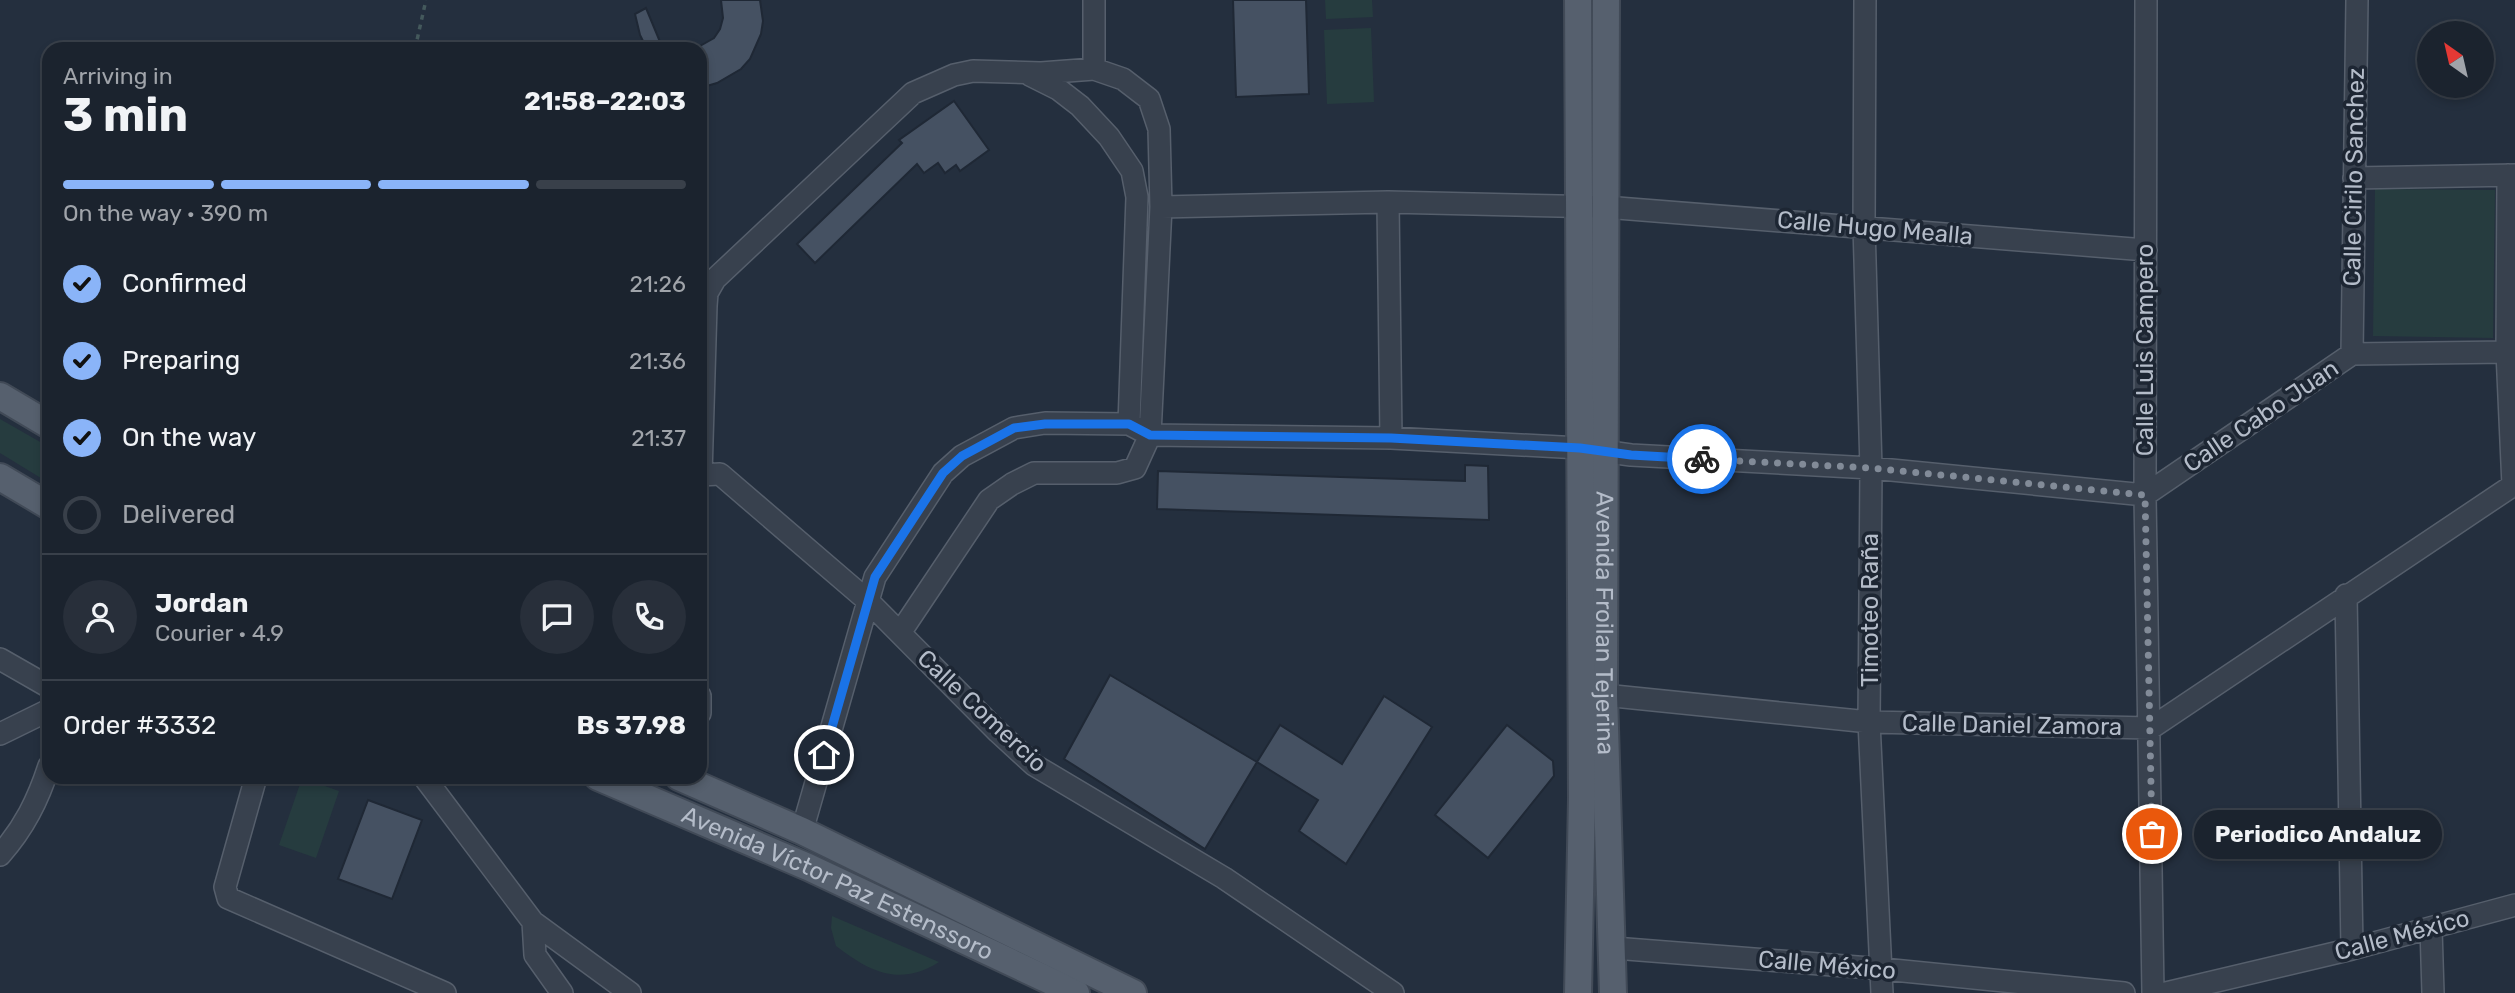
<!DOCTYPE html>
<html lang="en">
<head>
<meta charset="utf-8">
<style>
  body { margin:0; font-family:Rubik,sans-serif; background:#282f3a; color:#f1f3f6; height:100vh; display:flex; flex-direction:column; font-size:26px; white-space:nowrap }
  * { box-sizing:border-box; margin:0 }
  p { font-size:23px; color:#a0a4aa }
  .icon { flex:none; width:38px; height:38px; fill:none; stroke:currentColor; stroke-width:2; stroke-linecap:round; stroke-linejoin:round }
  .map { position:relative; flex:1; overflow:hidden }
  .panel { position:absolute; left:42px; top:42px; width:665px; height:742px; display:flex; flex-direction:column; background:#1b232e; border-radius:21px; box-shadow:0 4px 10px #0003,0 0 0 2px #39404a }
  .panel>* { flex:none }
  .needle { width:46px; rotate:326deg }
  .controls { position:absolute; left:2417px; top:21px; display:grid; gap:14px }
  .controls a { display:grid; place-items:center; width:77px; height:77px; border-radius:50%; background:#1b232e; box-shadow:0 4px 10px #0003,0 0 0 2px #39404a; font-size:35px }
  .pin { position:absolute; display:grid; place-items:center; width:60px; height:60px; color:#fff; margin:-30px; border:4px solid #fff; border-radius:50%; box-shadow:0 2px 7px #0007 }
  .courier { position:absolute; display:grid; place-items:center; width:70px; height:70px; margin:-35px; border:5px solid #1a73e8; border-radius:50%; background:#fff; color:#222; box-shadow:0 2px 9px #0007 }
  .bubble { position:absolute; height:49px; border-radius:24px; background:#1b232e; box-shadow:0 4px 10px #0003,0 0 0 2px #39404a; font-size:23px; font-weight:700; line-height:49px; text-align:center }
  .summary em { font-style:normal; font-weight:700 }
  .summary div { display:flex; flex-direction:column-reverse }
  .summary { display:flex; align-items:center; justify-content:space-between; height:119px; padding:0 21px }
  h1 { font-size:46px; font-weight:700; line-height:52px }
  .bar { display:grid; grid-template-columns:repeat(4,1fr); gap:10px 7px; align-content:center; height:84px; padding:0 21px }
  .bar i { height:9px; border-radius:5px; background:#39404a }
  .bar .on { background:#8ab4f8 }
  .bar p { grid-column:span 4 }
  .line { display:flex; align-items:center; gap:18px; padding:0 21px; border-top:2px solid #39404a }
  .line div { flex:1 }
  .round { display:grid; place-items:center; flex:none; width:74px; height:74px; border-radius:37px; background:#282f3a }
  ol { padding:0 21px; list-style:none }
  li { display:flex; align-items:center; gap:21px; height:77px }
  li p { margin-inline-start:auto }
  li .icon { padding:7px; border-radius:50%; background:#8ab4f8; color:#111; stroke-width:4 }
  li:last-child { color:#a0a4aa }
  li i { width:38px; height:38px; border:4px solid #39404a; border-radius:50% }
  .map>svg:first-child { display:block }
  .green { fill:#263c3f }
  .building { fill:#455162; stroke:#1f2835; stroke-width:2 }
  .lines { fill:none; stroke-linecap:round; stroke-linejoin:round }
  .minor-casing { stroke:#565f6c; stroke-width:24 }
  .major-casing { stroke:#414a57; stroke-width:30 }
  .path { stroke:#44595c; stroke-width:3.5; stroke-dasharray:5 5; stroke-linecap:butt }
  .minor { stroke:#38414e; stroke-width:21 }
  .major { stroke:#56606e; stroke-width:26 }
  .done { stroke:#828b98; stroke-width:7; stroke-dasharray:0 12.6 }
  .route { stroke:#1a73e8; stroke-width:9 }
  .labels { text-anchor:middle; stroke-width:7; stroke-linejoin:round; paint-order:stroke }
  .street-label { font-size:24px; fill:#b4bcc9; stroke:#1d2633 }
</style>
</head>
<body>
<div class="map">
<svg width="2515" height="993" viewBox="0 0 2515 993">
  <rect width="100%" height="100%" fill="#242f3e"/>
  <!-- green -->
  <path class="green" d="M1325,0H1372L1373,17L1326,19Z
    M1371,28L1374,102L1327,104L1324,30Z
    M2375,189L2495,190L2493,338L2373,336Z
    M0,419L49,447V483L0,453Z
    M302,778L339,791L316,858L279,845Z
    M832,916L939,962C900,987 870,972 836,946L831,928Z"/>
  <!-- building -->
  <path class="building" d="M721,0H760L763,21L761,34L750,59L741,69L717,83L700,88V46L714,38L720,29L723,18Z
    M1233,0H1306L1309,94L1236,97Z
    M646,8L663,49H647L640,35L635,14Z
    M954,101L989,150L960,171L956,165L945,173L938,163L924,173L917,164L815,263L797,244L902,143L899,140Z
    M1465,465L1488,466L1489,520L1157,509L1158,471L1465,481Z
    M1110,675L1257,762L1205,849L1064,759Z
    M1384,696L1432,727L1346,864L1299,831L1318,800L1257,762L1280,725L1342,764Z
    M1507,725L1553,761L1554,776L1488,858L1435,815Z
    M368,800L422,820L392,899L338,879Z"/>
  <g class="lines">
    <defs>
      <path id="minor" d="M1865,0L1864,226L1871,468L1869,722L1882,993
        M2146,0L2145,495L2153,993
        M1094,69V0
        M1030,75L1058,89L1080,106L1109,137L1132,171L1137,197L1129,424
        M2508,175L2507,352L2513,486
        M2354,178L2515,175
        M1388,202L1391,438
        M1161,207L1388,202L1605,207L2146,250
        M2352,354L2357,0
        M700,475L720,474L869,602L998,732L1034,765L1224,878L1393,993
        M701,475L706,306L707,293L715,279L913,93L954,75L973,71L1041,73L1094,69L1123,79L1149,99L1159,129L1161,207L1150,435L1135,468L1117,473H1034L1012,484L989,500L900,633
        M2145,495L2352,354L2507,352
        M2346,595L2352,949
        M0,659L49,687
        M1604,695L1869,722L2151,728L2515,484
        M700,696V713
        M0,734L49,710
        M256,777L225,887L228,898L445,993
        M424,777L533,922L630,993
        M802,831L875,577L943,473L962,456L1014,428L1045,423L1129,424L1150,435L1391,438L1580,448L1631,455L1871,468L2145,495
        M0,855C24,828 38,800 49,766
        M533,922L535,955L562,993
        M2431,928L2433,993
        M1614,948L1883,969L2124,993
        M2166,993L2352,949L2515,905"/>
      <g id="major">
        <path id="s1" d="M1606,0L1604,695L1613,993"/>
        <path d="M0,396L49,425"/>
        <path d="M0,477L49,506"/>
        <path id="s2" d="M598,777L808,867L1076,993"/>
        <path d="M679,777L802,831L1133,993"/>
        <path d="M1578,993L1582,799L1578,0"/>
      </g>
    </defs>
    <!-- minor casing -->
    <use href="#minor" class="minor-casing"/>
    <!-- major casing -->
    <use href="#major" class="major-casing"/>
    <!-- path -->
    <path class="path" d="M415,49L426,0"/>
    <!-- minor -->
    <use href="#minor" class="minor"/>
    <!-- major -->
    <use href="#major" class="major"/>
  </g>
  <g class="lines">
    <!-- done -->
    <path class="done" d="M1702,459L1871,468L2145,495L2152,834"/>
    <!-- route -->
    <path class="route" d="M824,755L875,577L943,473L962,456L1014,428L1045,424H1129L1150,435L1391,438L1580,448L1631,455L1702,459"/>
  </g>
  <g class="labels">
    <!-- street labels -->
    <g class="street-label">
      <text transform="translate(2354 177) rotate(-89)" y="8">Calle Cirilo Sanchez</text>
      <text transform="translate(1875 228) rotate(5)" y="8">Calle Hugo Mealla</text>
      <text transform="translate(2145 350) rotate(-90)" y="8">Calle Luis Campero</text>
      <text transform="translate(2261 416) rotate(-34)" y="8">Calle Cabo Juan</text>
      <text transform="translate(1870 610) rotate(-90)" y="8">Timoteo Raña</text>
      <text dy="8" stroke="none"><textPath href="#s1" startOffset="623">Avenida Froilan Tejerina</textPath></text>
      <text transform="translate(982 711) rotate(43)" y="8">Calle Comercio</text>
      <text transform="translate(2012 725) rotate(1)" y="8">Calle Daniel Zamora</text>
      <text dy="8" stroke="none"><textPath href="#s2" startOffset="262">Avenida Víctor Paz Estenssoro</textPath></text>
      <text transform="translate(2402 935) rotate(-15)" y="8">Calle México</text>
      <text transform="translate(1827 965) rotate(5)" y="8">Calle México</text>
    </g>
  </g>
</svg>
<div class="controls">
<a><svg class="needle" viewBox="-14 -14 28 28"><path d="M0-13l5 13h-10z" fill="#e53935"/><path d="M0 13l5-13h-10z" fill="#a0a4aa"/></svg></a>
</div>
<div class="pin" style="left:2152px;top:834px;background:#ea580c"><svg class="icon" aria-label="bag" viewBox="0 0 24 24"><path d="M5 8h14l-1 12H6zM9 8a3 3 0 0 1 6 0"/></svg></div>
<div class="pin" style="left:824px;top:755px;background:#1f2937"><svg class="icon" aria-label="home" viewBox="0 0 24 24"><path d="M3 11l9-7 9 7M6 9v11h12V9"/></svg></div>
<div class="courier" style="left:1702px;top:459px"><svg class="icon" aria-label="bike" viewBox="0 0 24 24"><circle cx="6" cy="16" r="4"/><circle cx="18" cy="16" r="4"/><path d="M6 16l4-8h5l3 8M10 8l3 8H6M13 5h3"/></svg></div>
<div class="bubble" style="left:2194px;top:810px;width:248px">Periodico Andaluz</div>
<section class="panel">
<div class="summary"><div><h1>3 min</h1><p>Arriving in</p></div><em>21:58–22:03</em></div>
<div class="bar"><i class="on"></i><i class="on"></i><i class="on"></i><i></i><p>On the way · 390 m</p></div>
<ol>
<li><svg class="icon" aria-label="check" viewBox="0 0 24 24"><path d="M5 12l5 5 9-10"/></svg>Confirmed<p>21:26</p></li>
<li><svg class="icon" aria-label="check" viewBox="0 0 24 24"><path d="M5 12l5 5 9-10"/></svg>Preparing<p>21:36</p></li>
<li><svg class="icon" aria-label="check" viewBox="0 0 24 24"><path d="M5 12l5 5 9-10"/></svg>On the way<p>21:37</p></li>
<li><i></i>Delivered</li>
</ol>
<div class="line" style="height:126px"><a class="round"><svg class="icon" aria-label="person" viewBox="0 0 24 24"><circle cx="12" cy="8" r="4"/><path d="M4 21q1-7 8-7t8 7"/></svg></a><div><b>Jordan</b><p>Courier · 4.9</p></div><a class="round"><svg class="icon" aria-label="chat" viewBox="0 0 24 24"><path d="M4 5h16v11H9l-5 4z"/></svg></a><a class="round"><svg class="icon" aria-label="phone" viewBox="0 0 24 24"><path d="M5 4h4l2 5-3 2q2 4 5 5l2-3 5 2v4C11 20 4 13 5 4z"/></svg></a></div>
<div class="line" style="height:91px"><div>Order #3332</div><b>Bs 37.98</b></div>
</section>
</div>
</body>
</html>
